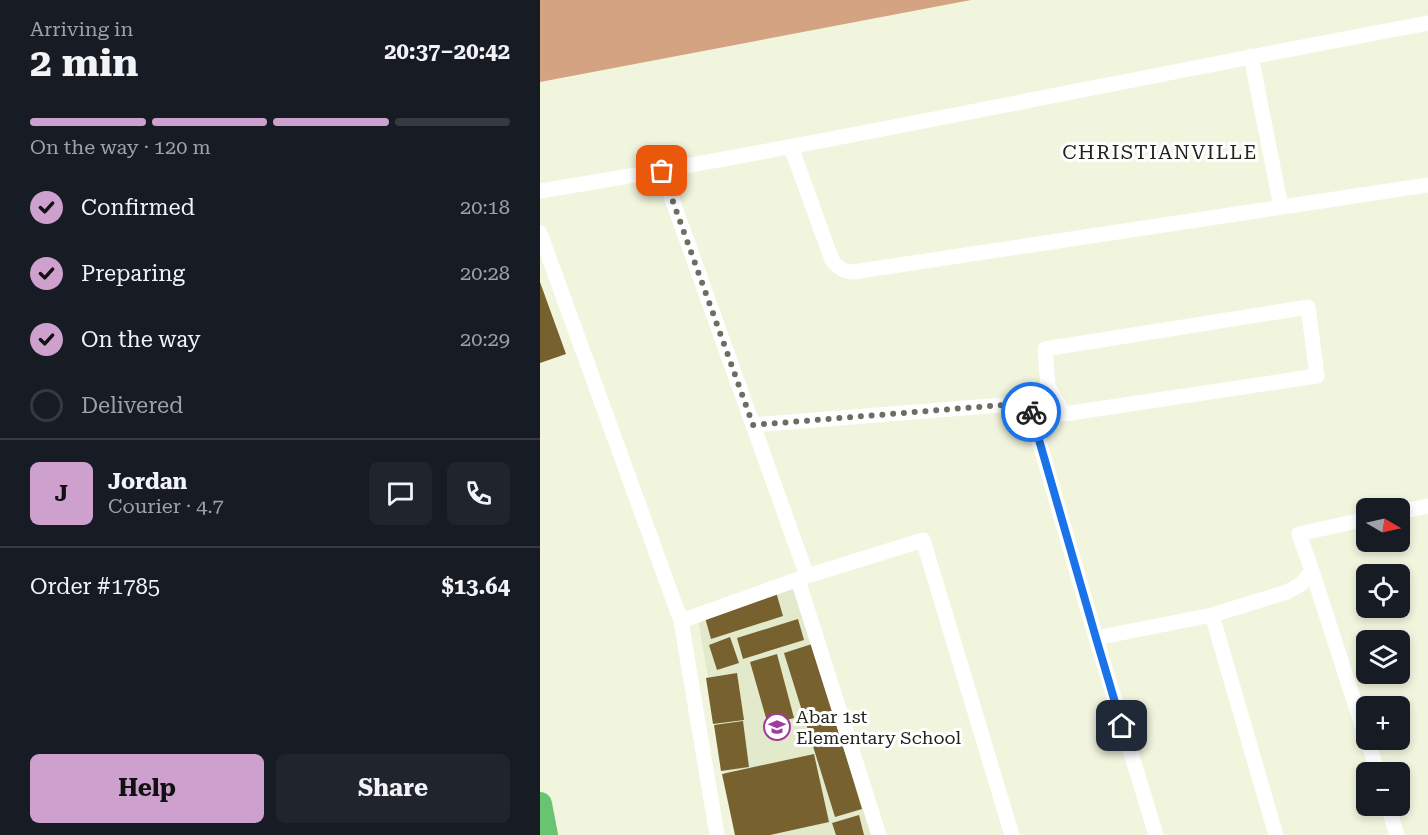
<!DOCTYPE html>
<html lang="en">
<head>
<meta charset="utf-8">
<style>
  body { margin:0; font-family:"Roboto Serif",serif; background:#20242c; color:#f1f3f6; height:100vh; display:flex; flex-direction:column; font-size:22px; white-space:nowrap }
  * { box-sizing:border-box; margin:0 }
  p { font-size:20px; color:#9ea1a6 }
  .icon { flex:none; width:33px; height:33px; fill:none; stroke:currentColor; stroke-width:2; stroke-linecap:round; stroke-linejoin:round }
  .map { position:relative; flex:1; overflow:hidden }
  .sheet { display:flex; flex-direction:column; background:#171b24; width:540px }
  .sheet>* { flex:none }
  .needle { width:39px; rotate:99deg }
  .fabs { position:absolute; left:816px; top:498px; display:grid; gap:12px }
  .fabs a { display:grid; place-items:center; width:54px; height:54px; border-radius:9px; background:#171b24; box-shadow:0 3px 9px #0003; font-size:30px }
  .pin { position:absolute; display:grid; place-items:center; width:51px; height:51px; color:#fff; margin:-26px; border-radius:12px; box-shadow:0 3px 9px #0006 }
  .courier { position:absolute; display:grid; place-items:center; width:60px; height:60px; margin:-30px; border:4px solid #1a73e8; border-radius:50%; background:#fff; color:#222; box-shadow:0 2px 8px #0007 }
  .headline em { font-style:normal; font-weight:700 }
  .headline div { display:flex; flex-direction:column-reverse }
  .headline { display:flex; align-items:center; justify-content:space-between; height:102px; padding:0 30px }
  h1 { font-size:39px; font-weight:700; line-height:45px }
  .bar { display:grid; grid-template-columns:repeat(4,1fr); gap:9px 6px; align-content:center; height:72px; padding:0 30px }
  .bar i { height:8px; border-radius:4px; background:#363941 }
  .bar .selected { background:#cda0ce }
  .bar p { grid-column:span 4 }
  .line { display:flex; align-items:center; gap:15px; padding:0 30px; border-top:2px solid #363941 }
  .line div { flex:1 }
  .round { display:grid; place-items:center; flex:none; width:63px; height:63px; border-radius:9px; background:#20242c }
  ol { padding:0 30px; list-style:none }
  li { display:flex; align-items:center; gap:18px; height:66px }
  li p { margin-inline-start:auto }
  li .icon { padding:6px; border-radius:50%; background:#cda0ce; color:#111; stroke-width:4 }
  li:last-child { color:#9ea1a6 }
  li i { width:33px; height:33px; border:3px solid #363941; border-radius:50% }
  .action { display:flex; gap:12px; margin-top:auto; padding:12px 30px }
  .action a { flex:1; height:69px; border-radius:9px; background:#cda0ce; color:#111; font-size:24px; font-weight:700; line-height:69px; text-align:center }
  .action a+a { background:#20242c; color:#f1f3f6 }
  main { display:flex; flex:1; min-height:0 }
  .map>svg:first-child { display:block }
  .built { fill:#e3e9cb }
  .forest { fill:#d4a482 }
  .building { fill:#77612f }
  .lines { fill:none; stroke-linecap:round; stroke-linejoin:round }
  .minor { stroke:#fff; stroke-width:15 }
  .trunk { stroke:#68c470; stroke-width:24 }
  .done { stroke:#6b6e60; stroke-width:6; stroke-dasharray:0 10.8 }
  .route { stroke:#1a73e8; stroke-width:8 }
  .labels { text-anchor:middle; stroke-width:6; stroke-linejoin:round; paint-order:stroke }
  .poi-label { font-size:18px; fill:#23251c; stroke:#fff; text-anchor:start }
  .neighbourhood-label { font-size:20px; letter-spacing:1.5px; fill:#23251c; stroke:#fff }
</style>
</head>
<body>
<main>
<section class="sheet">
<div class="headline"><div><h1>2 min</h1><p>Arriving in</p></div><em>20:37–20:42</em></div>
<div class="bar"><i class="selected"></i><i class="selected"></i><i class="selected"></i><i></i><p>On the way · 120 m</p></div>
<ol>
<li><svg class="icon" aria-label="check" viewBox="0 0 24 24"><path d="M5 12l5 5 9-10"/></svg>Confirmed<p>20:18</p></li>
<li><svg class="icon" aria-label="check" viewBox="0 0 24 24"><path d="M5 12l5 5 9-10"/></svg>Preparing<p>20:28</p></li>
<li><svg class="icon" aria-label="check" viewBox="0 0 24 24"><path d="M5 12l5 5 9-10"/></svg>On the way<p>20:29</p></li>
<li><i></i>Delivered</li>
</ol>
<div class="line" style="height:108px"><b class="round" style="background:#cda0ce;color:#111">J</b><div><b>Jordan</b><p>Courier · 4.7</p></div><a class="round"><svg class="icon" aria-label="chat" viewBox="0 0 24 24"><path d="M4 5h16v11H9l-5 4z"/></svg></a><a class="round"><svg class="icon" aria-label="phone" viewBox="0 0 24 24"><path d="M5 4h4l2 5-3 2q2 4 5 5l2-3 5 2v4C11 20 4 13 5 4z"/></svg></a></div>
<div class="line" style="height:78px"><div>Order #1785</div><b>$13.64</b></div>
<div class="action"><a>Help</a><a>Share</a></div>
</section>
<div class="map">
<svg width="888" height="835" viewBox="0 0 888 835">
  <rect width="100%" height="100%" fill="#f1f5de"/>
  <!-- built -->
  <path class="built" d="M256,586L331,835H195L158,619Z"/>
  <!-- forest -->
  <path class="forest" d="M0,0H431L0,82Z"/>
  <!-- building -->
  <path class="building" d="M0,282L26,354L0,363Z
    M236,592L243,616L171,639L164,614Z
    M258,619L264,640L203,659L197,638Z
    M190,637L199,663L177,670L169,645Z
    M272,644L322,809L295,817L244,653Z
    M237,654L254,718L228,725L210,662Z
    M197,673L204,720L173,724L166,678Z
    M203,721L209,767L181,771L174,725Z
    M274,754L289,822L230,835H195L182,774Z
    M319,815L324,835H296L292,823Z"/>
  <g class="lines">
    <!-- minor -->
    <path class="minor" d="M711,56L741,207
      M251,147L292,260C297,267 305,272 313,272L888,185
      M122,171L267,576
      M0,191C297,142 592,78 888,23
      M0,233L141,621L177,835
      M768,307L777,376L524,414L508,386L505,349Z
      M488,403L556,638L616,835
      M213,425L488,403L508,386
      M860,512L888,506
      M826,519L759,534L772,571L826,738
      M258,580L339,835
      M672,615L736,835
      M141,621L267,576L383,540L472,835
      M556,638L672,615L747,592L761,584L772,571
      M827,740L838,772
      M848,806L857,835"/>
    <!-- trunk -->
    <path class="trunk" d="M0,804L6,835"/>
  </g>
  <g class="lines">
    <!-- done -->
    <path class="done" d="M122,171L213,425L488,403L491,412"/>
    <!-- route -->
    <path class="route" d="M491,412L556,638L582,726"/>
  </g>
  <!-- icons -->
  <defs>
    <symbol id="school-ring" viewBox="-11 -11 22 22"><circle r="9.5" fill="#fff" stroke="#a13a9e" stroke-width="1.5"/><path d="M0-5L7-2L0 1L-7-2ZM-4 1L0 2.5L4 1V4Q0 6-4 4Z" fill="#a13a9e"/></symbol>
  </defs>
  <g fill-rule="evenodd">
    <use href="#school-ring" x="222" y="712" width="30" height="30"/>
  </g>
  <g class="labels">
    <!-- poi labels -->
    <g class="poi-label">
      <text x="256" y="723">Abar 1st<tspan x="256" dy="21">Elementary School</tspan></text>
    </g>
    <!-- neighbourhood labels -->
    <g class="neighbourhood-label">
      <text x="620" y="159">CHRISTIANVILLE</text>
    </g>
  </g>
</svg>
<div class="fabs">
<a><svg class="needle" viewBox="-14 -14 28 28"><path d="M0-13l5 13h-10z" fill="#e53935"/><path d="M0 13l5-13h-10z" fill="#9ea1a6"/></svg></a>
<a><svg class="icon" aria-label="locate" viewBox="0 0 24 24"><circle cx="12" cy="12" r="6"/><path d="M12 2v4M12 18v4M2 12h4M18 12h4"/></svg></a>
<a><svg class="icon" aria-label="layers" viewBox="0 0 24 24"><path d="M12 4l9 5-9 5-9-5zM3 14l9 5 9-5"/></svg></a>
<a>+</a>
<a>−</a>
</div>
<div class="pin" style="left:122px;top:171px;background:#ea580c"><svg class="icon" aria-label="bag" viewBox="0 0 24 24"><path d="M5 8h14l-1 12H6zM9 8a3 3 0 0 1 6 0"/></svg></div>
<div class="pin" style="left:582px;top:726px;background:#1f2937"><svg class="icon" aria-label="home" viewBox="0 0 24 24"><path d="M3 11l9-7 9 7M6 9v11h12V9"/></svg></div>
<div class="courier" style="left:491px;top:412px"><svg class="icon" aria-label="bike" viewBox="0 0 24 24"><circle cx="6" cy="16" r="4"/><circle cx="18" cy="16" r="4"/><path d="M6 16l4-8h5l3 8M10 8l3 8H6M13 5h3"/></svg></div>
</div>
</main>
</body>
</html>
